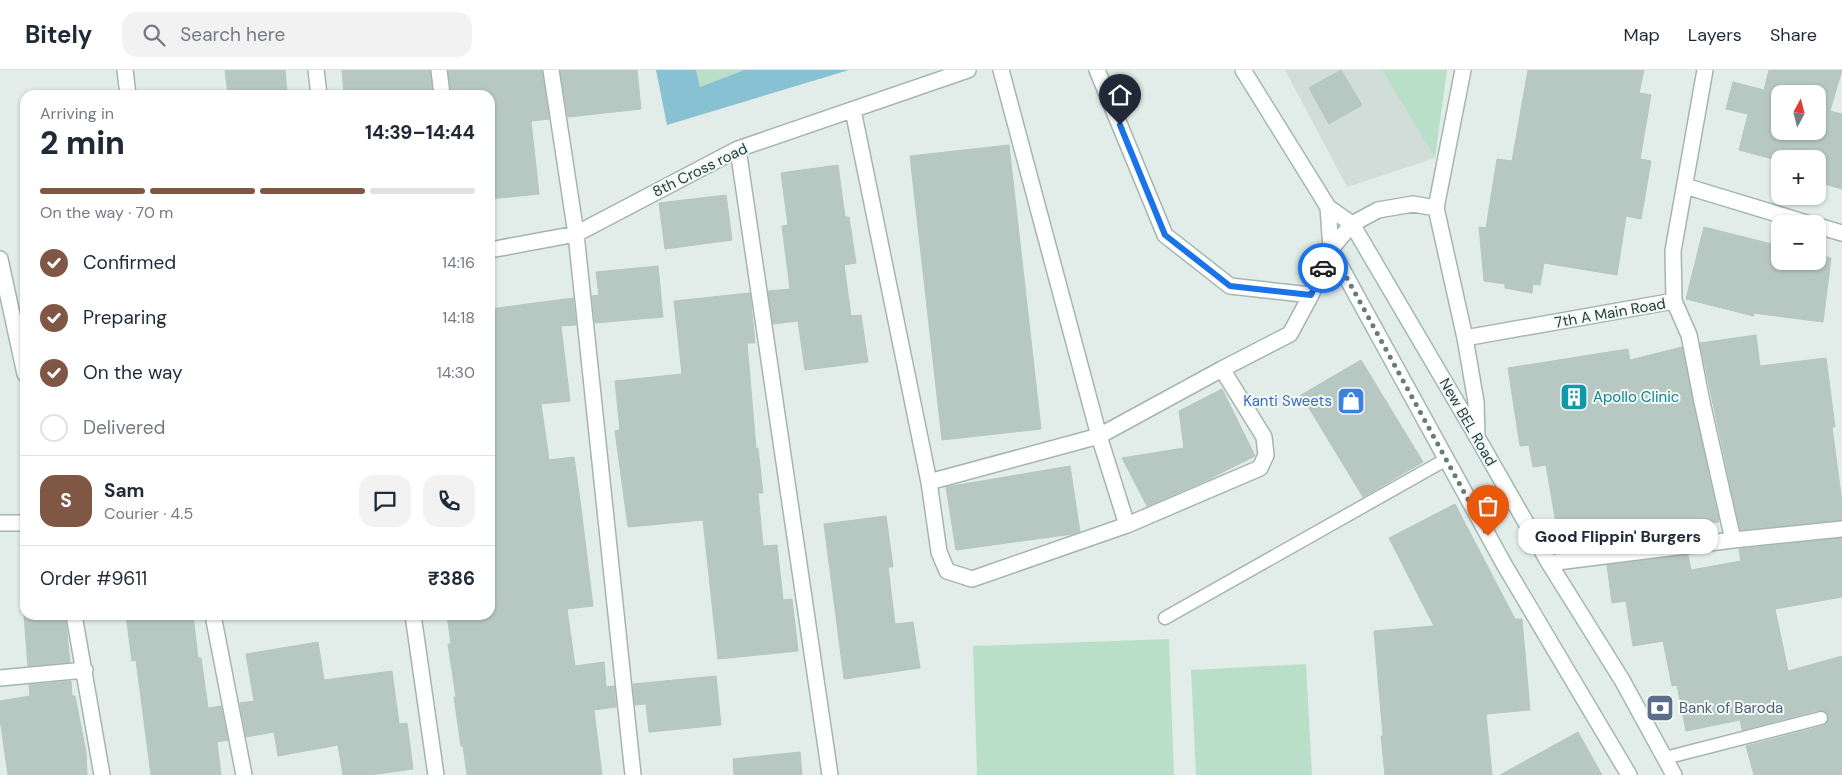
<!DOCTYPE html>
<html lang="en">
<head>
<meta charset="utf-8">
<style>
  body { margin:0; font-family:"DM Sans",sans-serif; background:#f2f2f3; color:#1f2937; height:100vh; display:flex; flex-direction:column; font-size:19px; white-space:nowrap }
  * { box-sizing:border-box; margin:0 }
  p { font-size:16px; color:#747a83 }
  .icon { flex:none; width:28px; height:28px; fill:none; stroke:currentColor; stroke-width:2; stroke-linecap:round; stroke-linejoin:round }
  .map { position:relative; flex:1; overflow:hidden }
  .details { position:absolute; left:20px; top:20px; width:475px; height:530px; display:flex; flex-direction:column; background:#fff; border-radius:15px; box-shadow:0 1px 4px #0004 }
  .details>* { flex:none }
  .needle { width:32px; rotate:7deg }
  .buttons { position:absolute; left:1771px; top:15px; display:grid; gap:10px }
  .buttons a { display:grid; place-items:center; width:55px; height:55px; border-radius:10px; background:#fff; box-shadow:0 1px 4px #0004; font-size:25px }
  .pin { position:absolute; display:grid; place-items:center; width:42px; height:42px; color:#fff; margin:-51px -21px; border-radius:50% 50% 50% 0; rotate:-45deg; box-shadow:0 0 5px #0007 }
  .pin .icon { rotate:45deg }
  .courier { position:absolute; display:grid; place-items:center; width:50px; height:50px; margin:-25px; border:4px solid #1a73e8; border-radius:50%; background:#fff; color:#222; box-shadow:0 1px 6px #0007 }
  .bubble { position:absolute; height:35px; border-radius:15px; background:#fff; box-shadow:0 1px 4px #0004; font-size:16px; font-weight:800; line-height:35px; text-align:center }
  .overview em { font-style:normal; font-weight:800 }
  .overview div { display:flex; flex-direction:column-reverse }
  .overview { display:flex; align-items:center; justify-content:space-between; height:85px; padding:0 20px }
  h1 { font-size:32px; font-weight:800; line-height:38px }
  .bar { display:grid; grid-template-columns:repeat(4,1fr); gap:8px 5px; align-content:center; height:60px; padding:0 20px }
  .bar i { height:6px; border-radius:4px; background:#e0e1e3 }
  .bar .active { background:#805745 }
  .bar p { grid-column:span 4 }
  .line { display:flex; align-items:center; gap:12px; padding:0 20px; border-top:1px solid #e0e1e3 }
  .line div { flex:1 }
  .round { display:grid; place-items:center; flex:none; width:52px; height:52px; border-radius:15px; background:#f2f2f3 }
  ol { padding:0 20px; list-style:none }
  li { display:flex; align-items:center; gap:15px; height:55px }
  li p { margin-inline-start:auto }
  li .icon { padding:5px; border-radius:50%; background:#805745; color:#fff; stroke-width:4 }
  li:last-child { color:#747a83 }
  li i { width:28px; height:28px; border:2px solid #e0e1e3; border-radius:50% }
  header { display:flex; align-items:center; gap:30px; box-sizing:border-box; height:70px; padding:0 25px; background:#fff; border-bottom:1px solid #e0e1e3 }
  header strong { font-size:24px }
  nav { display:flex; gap:28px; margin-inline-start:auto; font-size:18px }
  .search { width:350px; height:45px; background:#f2f2f3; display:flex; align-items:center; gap:12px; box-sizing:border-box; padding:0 18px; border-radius:15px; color:#747a83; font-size:19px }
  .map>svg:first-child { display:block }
  .built { fill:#d0ddd8 }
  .green { fill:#badfc8 }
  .water { fill:#88c0d4 }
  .building { fill:#b7c8c3; stroke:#b4c7c1; fill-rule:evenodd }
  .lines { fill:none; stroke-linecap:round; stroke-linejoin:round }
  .lane-casing { stroke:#a4b5b1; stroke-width:15 }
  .street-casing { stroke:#a4b5b1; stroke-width:18 }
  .secondary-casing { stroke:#a0b9b3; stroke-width:18 }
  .lane { stroke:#fff; stroke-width:12 }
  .street { stroke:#fff; stroke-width:15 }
  .secondary { stroke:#fff; stroke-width:15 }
  .done { stroke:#657c77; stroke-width:5; stroke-dasharray:0 9 }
  .route { stroke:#1a73e8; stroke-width:6 }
  .labels { text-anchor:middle; stroke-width:4; stroke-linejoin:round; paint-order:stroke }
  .street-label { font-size:15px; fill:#213f3a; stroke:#f3f9f7 }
  .culture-label { font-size:15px; fill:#0d838f; stroke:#f3f9f7; text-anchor:start }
  .shop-label { font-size:15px; fill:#366cbe; stroke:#f3f9f7; text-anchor:end }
  .service-label { font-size:15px; fill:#4e5e75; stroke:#f3f9f7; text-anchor:start }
</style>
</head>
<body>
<header>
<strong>Bitely</strong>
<div class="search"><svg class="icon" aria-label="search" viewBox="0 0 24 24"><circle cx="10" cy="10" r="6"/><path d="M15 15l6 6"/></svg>Search here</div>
<nav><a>Map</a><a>Layers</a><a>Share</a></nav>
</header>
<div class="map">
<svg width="1842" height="705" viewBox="0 0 1842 705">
  <rect width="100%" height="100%" fill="#e2ede9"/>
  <!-- built -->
  <path class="built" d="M1285,0H1382L1435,88L1347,117Z"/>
  <!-- green -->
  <path class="green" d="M696,0H744L700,17Z
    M1382,0H1447L1435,88Z
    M1169,569L1174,705H977L973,576Z
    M1306,594L1312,705H1196L1191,600Z"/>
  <!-- water -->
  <path class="water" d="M656,0H696L700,17L744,0H849L667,55Z"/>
  <!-- building -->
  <path class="building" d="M225,0H285L287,22L251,25H228Z
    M342,0H430L433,25H344Z
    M448,0H542L549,49L531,51L539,124L490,129V25H451Z
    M560,0H637L641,39L568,47Z
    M1341,0L1362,35L1329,54L1309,18Z
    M1528,0H1644L1639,23L1651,25L1640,89L1651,91L1641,149L1626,146L1617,205L1544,193L1540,215L1533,214L1532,223L1505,218V214L1484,211L1479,157L1486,158L1497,89L1512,91Z
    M1769,0H1842L1830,41L1842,44V119L1818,112V89H1780V91L1739,80L1748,44L1726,39L1733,12L1764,20ZM1780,24H1818V61H1780Z
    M1009,75L1041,359L942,370L910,86Z
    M838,95L845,147H849L856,193L844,195L851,246L861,245L868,292L805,300L798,251L773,254L768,221L790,219L782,156L788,155L781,103Z
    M726,125L732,170L665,179L659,133Z
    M1704,157L1780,176V191H1818V185L1831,188L1823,252L1753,243L1754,246L1686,229Z
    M658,196L663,247L595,253L592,226L599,225L596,202Z
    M750,223L755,273H747L756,379L758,378L763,423H758L763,476L777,475L783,530L792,529L798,581L718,589L703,450L628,457L615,361L620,360L615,311L682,304L674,231Z
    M573,228L576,255L561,256L570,331L541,334L549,390L574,387L581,438L593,536L567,539L575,596L604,592L606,617L614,616L616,637L594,640L602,705H467L463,676H461L454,627H456L448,574H451L447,545H490V239Z
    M1756,265L1760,296L1826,288L1835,357H1832L1842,432V450L1740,460L1700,273Z
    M1682,277L1719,452L1684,457L1685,467L1604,477L1602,463L1570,468L1568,457L1557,459L1546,395L1533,397L1529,375L1520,376L1508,298L1628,279L1630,290Z
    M1361,290L1423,392L1363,427L1301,325Z
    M1222,319L1255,386L1205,411L1147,436L1122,388L1184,378L1179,341Z
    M1070,396L1080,462L1073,464L956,480L946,417Z
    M1455,434L1515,549H1522L1530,640L1486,644L1492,705H1385L1381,666H1383L1374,561L1434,556L1389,468Z
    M886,446L893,497H888L895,554L913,552L920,598L844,609L824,454Z
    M1842,468V527L1775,539L1788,601L1842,586V705H1754L1746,676L1823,656L1829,650L1827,643L1819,640L1742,660L1740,650L1686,661L1677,615L1672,616L1663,571L1633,576L1626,531L1612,533L1607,495L1688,485L1691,500L1741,491L1739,479Z
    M24,545H65L70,592L28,596Z
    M126,545H193L198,588H201L208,638L221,636L228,670L217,672L221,705H151L136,590L132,591Z
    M318,572L324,610L392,601L399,654L407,653L413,699L370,705H343L338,675L278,686L274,662L246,667L240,633L254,631L246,584Z
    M716,606L721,655L649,662L646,634L635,635L633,614Z
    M71,611L72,626H75L86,682L87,705H8L0,649V631L30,626L29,615Z
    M1578,662L1602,705H1500Z
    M800,682L802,705H734L733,689Z"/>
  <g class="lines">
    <defs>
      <path id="lane" d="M1165,548L1445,390
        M1665,688L1821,648"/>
      <path id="street" d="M125,0L128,25
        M316,0L319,25
        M439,0L442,25
        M551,0L576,164L633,705
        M1001,0L1099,366L1127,455
        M1097,0L1165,165L1230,216L1311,225
        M1463,0L1436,138L1465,268L1476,332L1477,367
        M1705,0L1673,181L1674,231L1689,265L1702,332L1733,470
        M853,40L929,412L939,482L947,501L972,509L1127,455L1260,398L1266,385L1264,367L1222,299
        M738,79L830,705
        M1685,116L1810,154
        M1818,156L1842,163
        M490,180L576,164L738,79L968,0
        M0,189L25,304
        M1465,268L1674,231
        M929,412L1099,366L1222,299L1290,264L1311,225L1331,179L1352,154L1378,140L1413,134L1436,138
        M0,453H25
        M1549,493L1733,470L1842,459
        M74,545L102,705
        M213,545L244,705
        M413,545L436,705
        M0,608L85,600"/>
      <path id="secondary" d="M1243,0L1328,137L1352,154L1477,367L1549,493L1622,610L1674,705
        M1328,137L1331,179L1505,496L1629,705"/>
    </defs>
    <!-- lane casing -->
    <use href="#lane" class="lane-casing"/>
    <!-- street casing -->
    <use href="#street" class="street-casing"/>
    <!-- secondary casing -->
    <use href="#secondary" class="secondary-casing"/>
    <!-- lane -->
    <use href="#lane" class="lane"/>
    <!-- street -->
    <use href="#street" class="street"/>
    <!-- secondary -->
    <use href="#secondary" class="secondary"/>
  </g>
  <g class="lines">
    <!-- done -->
    <path class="done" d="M1323,198L1331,179L1488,466"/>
    <!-- route -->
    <path class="route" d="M1120,55L1165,165L1230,216L1311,225L1323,198"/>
  </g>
  <!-- icons -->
  <defs>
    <symbol id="building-square" viewBox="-11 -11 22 22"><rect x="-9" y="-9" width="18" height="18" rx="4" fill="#0f9aa8" stroke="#f3f9f7"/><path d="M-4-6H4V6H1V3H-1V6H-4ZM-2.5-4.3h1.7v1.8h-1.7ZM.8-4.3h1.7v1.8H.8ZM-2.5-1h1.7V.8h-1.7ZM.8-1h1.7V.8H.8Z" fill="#fff"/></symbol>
    <symbol id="shop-square" viewBox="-11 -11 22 22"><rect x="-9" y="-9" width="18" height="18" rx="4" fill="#3f7fe0" stroke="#f3f9f7"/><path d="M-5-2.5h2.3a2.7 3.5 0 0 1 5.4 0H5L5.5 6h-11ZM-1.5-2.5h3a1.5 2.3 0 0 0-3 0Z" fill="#fff"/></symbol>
    <symbol id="bank-square" viewBox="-11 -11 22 22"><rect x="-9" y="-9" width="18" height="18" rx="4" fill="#5c6f8a" stroke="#f3f9f7"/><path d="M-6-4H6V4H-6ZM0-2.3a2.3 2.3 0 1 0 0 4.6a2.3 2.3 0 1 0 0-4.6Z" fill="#fff"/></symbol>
  </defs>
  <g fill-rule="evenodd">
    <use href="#building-square" x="1558" y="311" width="32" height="32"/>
    <use href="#shop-square" x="1335" y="315" width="32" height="32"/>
    <use href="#bank-square" x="1644" y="622" width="32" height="32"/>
  </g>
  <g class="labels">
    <!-- street labels -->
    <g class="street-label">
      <text transform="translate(700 100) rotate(-26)" y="5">8th Cross road</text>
      <text transform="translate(1610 243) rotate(-10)" y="5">7th A Main Road</text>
      <text transform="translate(1468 352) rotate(60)" y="5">New BEL Road</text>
    </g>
    <!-- culture labels -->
    <g class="culture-label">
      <text x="1593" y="332">Apollo Clinic</text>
    </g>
    <!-- shop labels -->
    <g class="shop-label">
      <text x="1332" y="336">Kanti Sweets</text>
    </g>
    <!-- service labels -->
    <g class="service-label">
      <text x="1679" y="643">Bank of Baroda</text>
    </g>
  </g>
</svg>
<div class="buttons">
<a><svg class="needle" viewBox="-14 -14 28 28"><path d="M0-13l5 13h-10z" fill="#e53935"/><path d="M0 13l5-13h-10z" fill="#747a83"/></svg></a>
<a>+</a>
<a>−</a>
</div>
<div class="pin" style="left:1488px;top:466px;background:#ea580c"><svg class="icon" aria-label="bag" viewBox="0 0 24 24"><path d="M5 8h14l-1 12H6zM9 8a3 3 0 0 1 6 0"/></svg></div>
<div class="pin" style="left:1120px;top:55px;background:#1f2937"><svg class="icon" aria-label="home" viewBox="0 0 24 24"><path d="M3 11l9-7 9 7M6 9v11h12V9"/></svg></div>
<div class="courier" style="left:1323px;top:198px"><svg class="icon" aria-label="car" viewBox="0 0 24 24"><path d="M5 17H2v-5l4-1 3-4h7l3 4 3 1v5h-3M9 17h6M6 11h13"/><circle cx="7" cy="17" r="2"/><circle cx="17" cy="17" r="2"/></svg></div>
<div class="bubble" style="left:1518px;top:449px;width:200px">Good Flippin' Burgers</div>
<section class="details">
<div class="overview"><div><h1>2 min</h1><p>Arriving in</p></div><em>14:39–14:44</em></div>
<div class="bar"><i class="active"></i><i class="active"></i><i class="active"></i><i></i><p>On the way · 70 m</p></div>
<ol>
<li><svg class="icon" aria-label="check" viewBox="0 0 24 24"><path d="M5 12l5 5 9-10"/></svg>Confirmed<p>14:16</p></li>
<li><svg class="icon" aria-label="check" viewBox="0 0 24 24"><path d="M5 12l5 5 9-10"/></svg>Preparing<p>14:18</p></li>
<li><svg class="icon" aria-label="check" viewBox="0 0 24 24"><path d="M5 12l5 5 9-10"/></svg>On the way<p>14:30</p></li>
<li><i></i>Delivered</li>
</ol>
<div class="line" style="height:90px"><b class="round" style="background:#805745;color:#fff">S</b><div><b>Sam</b><p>Courier · 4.5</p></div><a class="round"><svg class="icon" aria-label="chat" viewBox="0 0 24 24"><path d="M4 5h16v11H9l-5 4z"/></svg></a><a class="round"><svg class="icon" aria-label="phone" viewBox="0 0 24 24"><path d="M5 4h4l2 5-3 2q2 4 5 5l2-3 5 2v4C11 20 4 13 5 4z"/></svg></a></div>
<div class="line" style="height:65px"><div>Order #9611</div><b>₹386</b></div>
</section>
</div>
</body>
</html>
